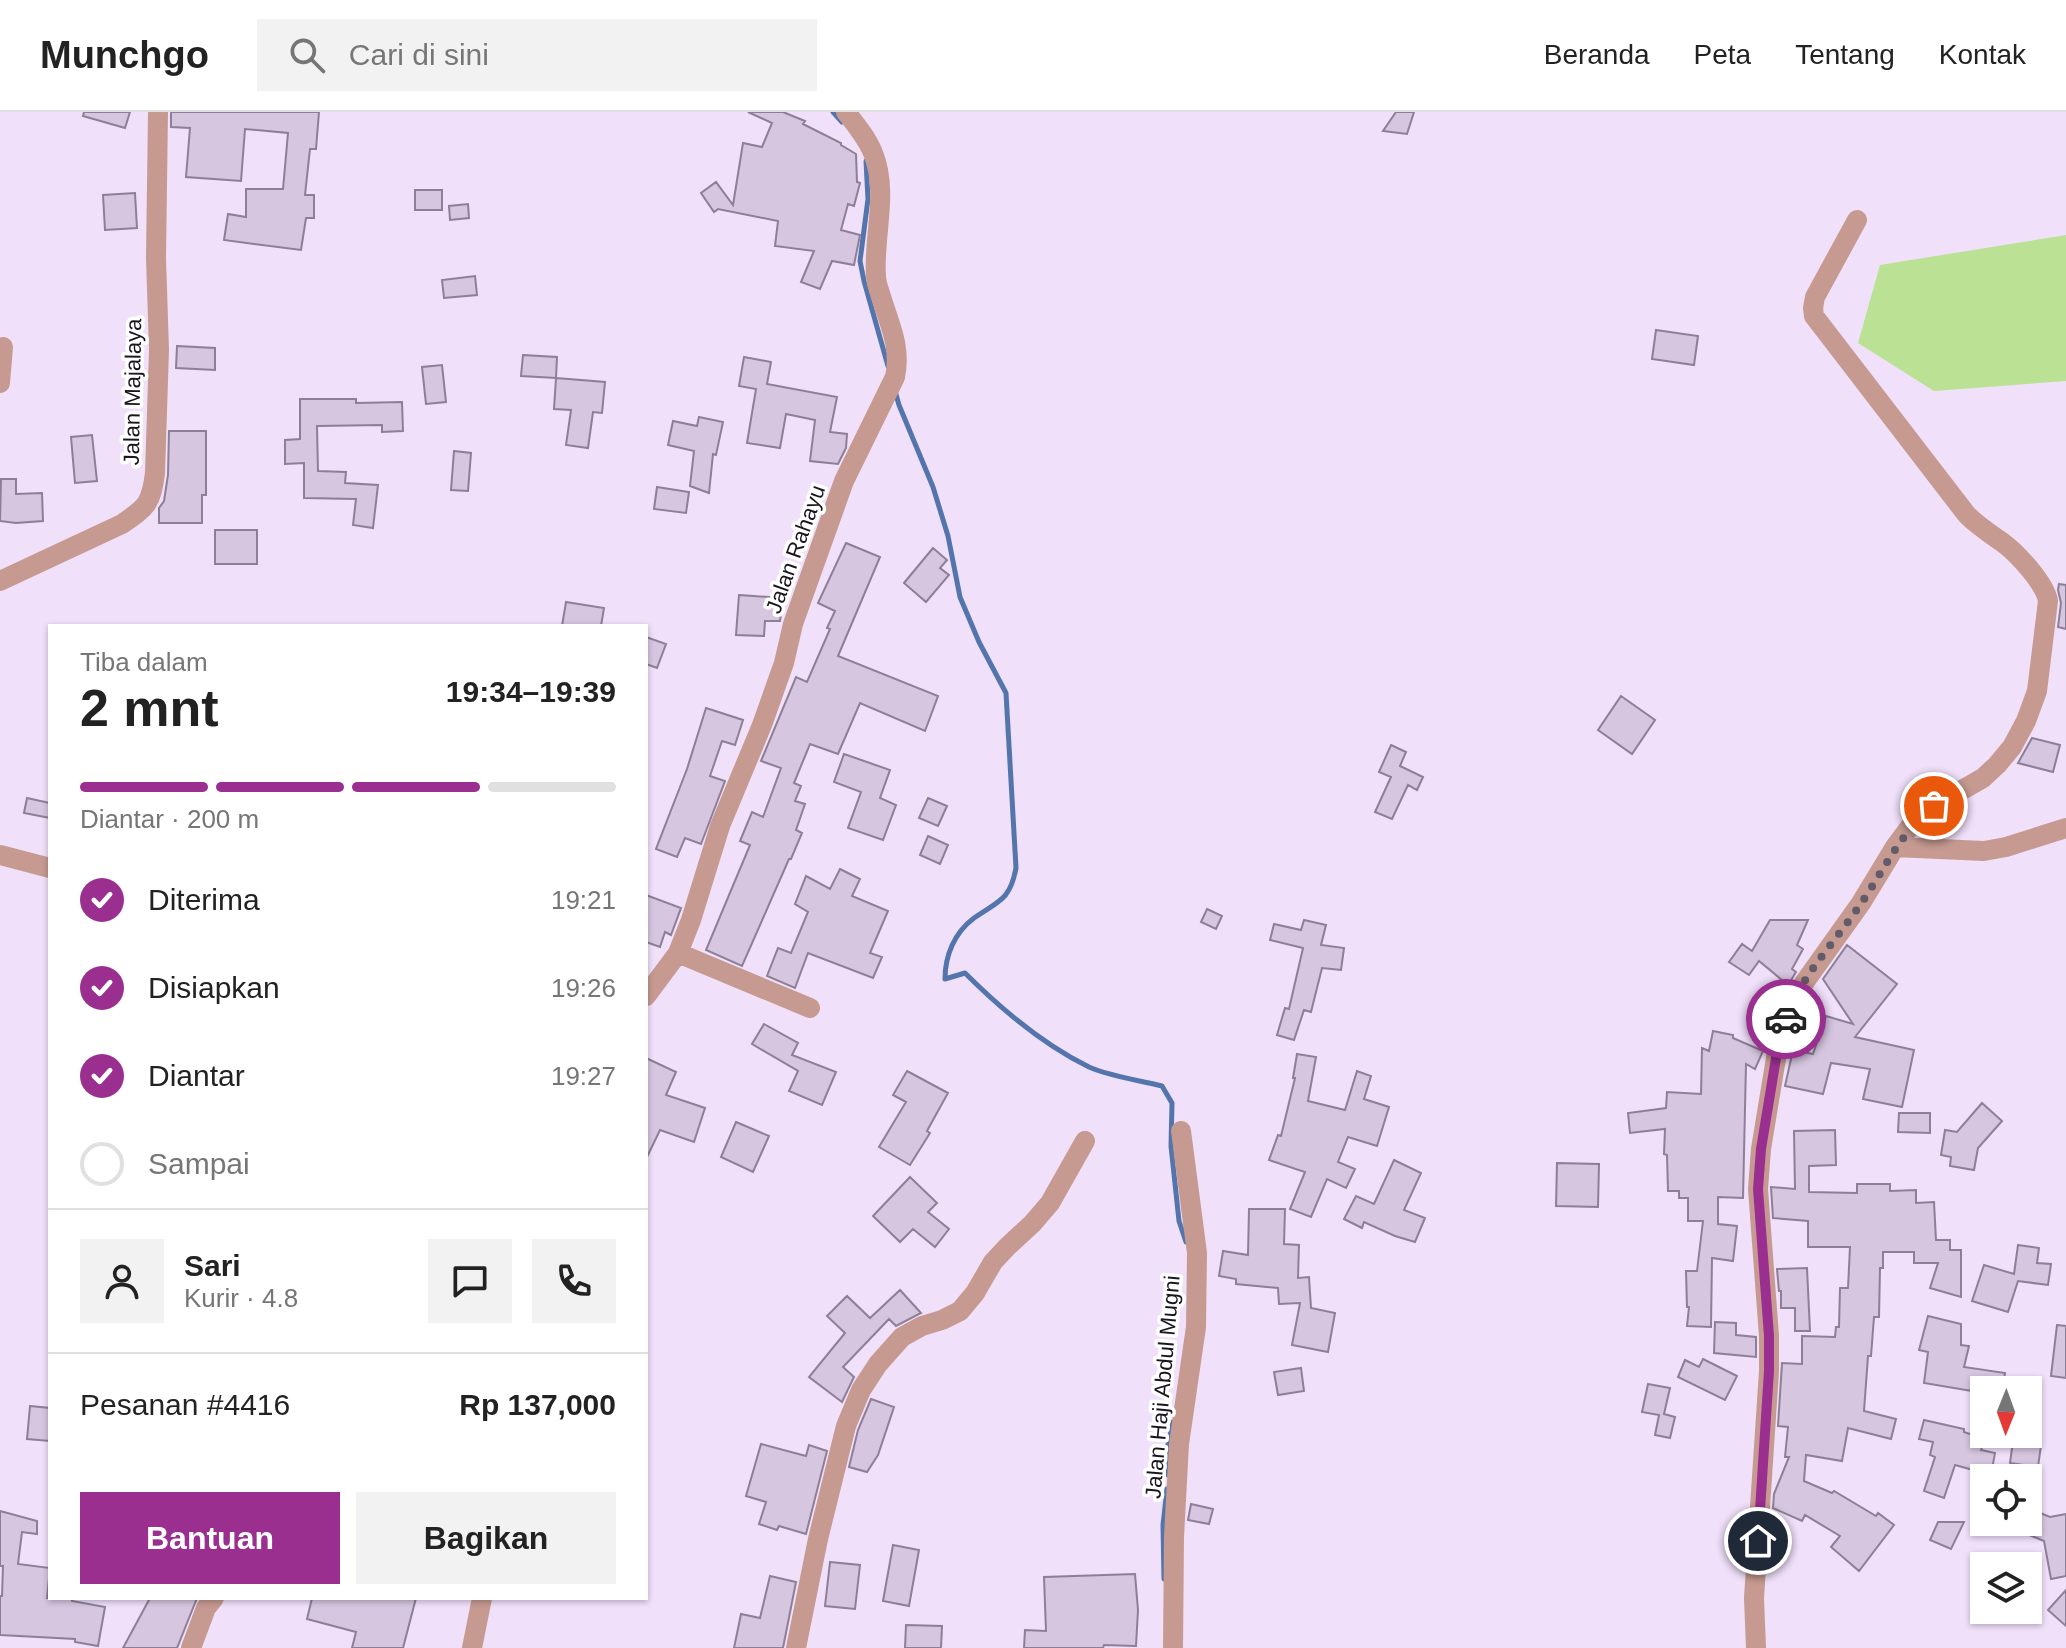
<!DOCTYPE html>
<html lang="id">
<head>
<meta charset="utf-8">
<style>
  body { margin:0; font-family:Helvetica,sans-serif; background:#f2f2f2; color:#222; height:100vh; display:flex; flex-direction:column; font-size:30px; white-space:nowrap }
  * { box-sizing:border-box; margin:0 }
  p { font-size:26px; color:#767676 }
  .icon { flex:none; width:44px; height:44px; fill:none; stroke:currentColor; stroke-width:2; stroke-linecap:round; stroke-linejoin:round }
  .map { position:relative; flex:1; overflow:hidden }
  .panel { position:absolute; left:48px; top:512px; width:600px; height:976px; display:flex; flex-direction:column; background:#fff; border-radius:0px; box-shadow:0 2px 6px #0004 }
  .panel>* { flex:none }
  .needle { width:52px; rotate:181deg }
  .buttons { position:absolute; left:1970px; top:1264px; display:grid; gap:16px }
  .buttons a { display:grid; place-items:center; width:72px; height:72px; border-radius:0px; background:#fff; box-shadow:0 2px 6px #0004; font-size:40px }
  .pin { position:absolute; display:grid; place-items:center; width:68px; height:68px; color:#fff; margin:-34px; border:4px solid #fff; border-radius:50%; box-shadow:0 2px 8px #0007 }
  .courier { position:absolute; display:grid; place-items:center; width:80px; height:80px; margin:-40px; border:6px solid #9a2f90; border-radius:50%; background:#fff; color:#222; box-shadow:0 2px 10px #0007 }
  .overview em { font-style:normal; font-weight:700 }
  .overview div { display:flex; flex-direction:column-reverse }
  .overview { display:flex; align-items:center; justify-content:space-between; height:136px; padding:0 32px }
  h1 { font-size:52px; font-weight:700; line-height:60px }
  .bar { display:grid; grid-template-columns:repeat(4,1fr); gap:12px 8px; align-content:center; height:96px; padding:0 32px }
  .bar i { height:10px; border-radius:6px; background:#e0e0e0 }
  .bar .selected { background:#9a2f90 }
  .bar p { grid-column:span 4 }
  .line { display:flex; align-items:center; gap:20px; padding:0 32px; border-top:2px solid #e0e0e0 }
  .line div { flex:1 }
  .round { display:grid; place-items:center; flex:none; width:84px; height:84px; border-radius:0px; background:#f2f2f2 }
  ol { padding:0 32px; list-style:none }
  li { display:flex; align-items:center; gap:24px; height:88px }
  li p { margin-inline-start:auto }
  li .icon { padding:8px; border-radius:50%; background:#9a2f90; color:#fff; stroke-width:4 }
  li:last-child { color:#767676 }
  li i { width:44px; height:44px; border:4px solid #e0e0e0; border-radius:50% }
  .action { display:flex; gap:16px; margin-top:auto; padding:16px 32px }
  .action a { flex:1; height:92px; border-radius:0px; background:#9a2f90; color:#fff; font-size:32px; font-weight:700; line-height:92px; text-align:center }
  .action a+a { background:#f2f2f2; color:#222 }
  header { display:flex; align-items:center; gap:48px; box-sizing:border-box; height:112px; padding:0 40px; background:#fff; border-bottom:2px solid #e0e0e0 }
  header strong { font-size:38px }
  nav { display:flex; gap:44px; margin-inline-start:auto; font-size:28px }
  .search { width:560px; height:72px; background:#f2f2f2; display:flex; align-items:center; gap:20px; box-sizing:border-box; padding:0 28px; border-radius:0px; color:#767676; font-size:30px }
  .map>svg:first-child { display:block }
  .green { fill:#bae194 }
  .lines { fill:none; stroke-linecap:round; stroke-linejoin:round }
  .stream { stroke:#5475ac; stroke-width:5 }
  .building { fill:#d6c6e0; stroke:#8d7f97; stroke-width:2 }
  .minor { stroke:#c69a91; stroke-width:20 }
  .done { stroke:#645b6a; stroke-width:8; stroke-dasharray:0 14.4 }
  .route { stroke:#9a2f90; stroke-width:10 }
  .labels { text-anchor:middle; stroke-width:7; stroke-linejoin:round; paint-order:stroke }
  .street-label { font-size:22px; fill:#19141d; stroke:#fff }
</style>
</head>
<body>
<header>
<strong>Munchgo</strong>
<div class="search"><svg class="icon" aria-label="search" viewBox="0 0 24 24"><circle cx="10" cy="10" r="6"/><path d="M15 15l6 6"/></svg>Cari di sini</div>
<nav><a>Beranda</a><a>Peta</a><a>Tentang</a><a>Kontak</a></nav>
</header>
<div class="map">
<svg width="2066" height="1536" viewBox="0 0 2066 1536">
  <rect width="100%" height="100%" fill="#f0e0fa"/>
  <!-- green -->
  <path class="green" d="M2066,123V269L1934,279L1858,231L1880,153Z"/>
  <g class="lines">
    <!-- stream -->
    <path class="stream" d="M833,0L842,10
      M866,49L868,87L860,149L864,169L888,254
      M895,279L899,293L933,375L948,424L960,485L979,530L1006,581L1016,756C1010,789 998,789 974,806C954,821 945,844 945,867L965,861C1001,897 1044,933 1089,955C1112,965 1138,968 1162,974L1172,991L1171,1034L1179,1109L1186,1130
      M1168,1363V1332L1173,1310
      M1164,1467L1163,1413L1167,1377"/>
  </g>
  <!-- building -->
  <path class="building" d="M84,0H130L125,16L83,4Z
    M171,0H319L316,37H310L305,83H314V106H306L301,138L224,128L228,102L246,105V77H283L288,21L245,17L241,69L186,65L190,16L171,15Z
    M748,0H783L805,9L803,12L841,31V33L856,42L857,70L860,71L854,94L848,92L841,118L860,123L854,153L832,149L820,177L801,170L814,139L775,134L778,109L718,97L714,100L701,81L716,70L733,93L743,31L762,35L772,11Z
    M1396,0H1414L1407,22L1383,19Z
    M415,78H442V98H415Z
    M135,81L137,116L105,118L103,83Z
    M468,92L469,106L450,108L449,94Z
    M475,164L477,183L444,186L442,168Z
    M1656,218L1698,224L1694,253L1652,247Z
    M177,234L215,236V258L176,256Z
    M523,243L557,245L556,266L521,264Z
    M744,245L771,250L767,272L837,285L830,320L847,322L846,336L838,352L810,349L815,308L786,302L780,336L747,331L756,277L739,274Z
    M442,253L446,290L426,292L422,255Z
    M556,266L605,270L602,301L593,300L588,336L566,333L571,298L554,297Z
    M300,287H356V291L402,290L403,319L382,320V313L317,314L318,359L346,360L345,371L378,373L373,416L353,413L356,387L304,386V351L285,352V328L300,327Z
    M699,305L723,310L716,343L713,342L709,381L690,374L694,339L668,333L673,309L697,314Z
    M169,319H206V383H202V411H159V396L164,389L168,363Z
    M92,323L97,369L75,371L71,325Z
    M454,339L471,341L468,379L451,378Z
    M1,367H16V382L42,381L43,409L16,411L0,409Z
    M657,375L689,380L686,401L654,397Z
    M215,418H257V452H215Z
    M846,431L880,445L838,544L938,584L925,619L860,591L838,642L810,632L794,671L801,674L795,689L805,692L796,718L802,721L791,747H789L742,854L706,838L750,733L740,729L752,700L763,705L781,656L761,649L796,565L807,570L830,517L827,516L835,499L818,491Z
    M933,436L947,448L940,456L949,463L926,490L904,471Z
    M2059,472L2066,473V517L2058,515L2061,491L2058,478Z
    M739,483L783,486L780,509H765L764,524L736,523Z
    M566,490L604,496L601,514H562Z
    M646,525L666,532L657,556L646,552Z
    M1621,584L1655,608L1632,642L1598,618Z
    M706,596L743,608L735,633L722,629L710,664L725,669L701,732L685,726L677,745L656,737L687,657Z
    M2032,626L2060,633L2053,660L2018,651Z
    M1391,633L1406,640L1400,654L1423,665L1417,678L1408,673L1392,707L1375,700L1391,665L1379,660Z
    M844,642L890,658L880,686L896,693L883,728L848,716L861,680L834,670Z
    M27,686L50,691V706L24,701Z
    M928,686L947,694L938,714L919,706Z
    M928,724L948,733L940,752L920,743Z
    M840,757L860,767L852,784L888,799L870,841L882,845L873,866L808,841L795,876L767,864L778,836L791,841L808,800L795,792L806,764L830,777Z
    M646,783L681,796L671,823L665,820L660,835L646,830Z
    M1207,797L1222,804L1216,817L1201,810Z
    M1304,808L1326,813L1321,833L1344,836L1341,858L1322,856L1311,900L1304,898L1294,928L1277,923L1285,896L1289,897L1303,836L1270,828L1274,812L1301,818Z
    M1770,808H1808L1797,833L1803,837L1792,857L1796,860L1788,873L1759,849L1749,863L1729,850L1742,832L1752,839Z
    M1847,833L1897,872L1855,925L1914,938L1902,995L1863,987L1870,957L1831,951L1823,982L1785,974L1793,938L1813,942L1826,904L1853,912L1823,867Z
    M764,912L798,931L792,943L836,960L822,993L789,979L798,959L752,932Z
    M1713,919L1733,923V926L1763,939L1755,957L1746,952L1743,1086L1718,1085V1112L1737,1114L1733,1149L1712,1146L1711,1215L1687,1214L1689,1195H1687L1686,1159H1697L1703,1109H1688V1086H1679V1079H1668L1667,1043L1664,1042L1665,1017L1630,1021L1628,1001L1666,996L1667,980L1701,982L1702,936L1709,939Z
    M1297,942L1316,945L1308,989L1345,998L1357,959L1371,964L1364,987L1389,995L1377,1034L1348,1025L1338,1050L1355,1057L1346,1076L1327,1067L1311,1105L1290,1097L1305,1060L1269,1048L1278,1023L1281,1024L1295,966H1293Z
    M646,946L676,960L666,983L705,996L694,1030L660,1018L646,1047Z
    M907,959L948,981L927,1019L930,1021L910,1053L879,1035L906,990L893,983Z
    M1982,991L2002,1009L1978,1036L1974,1058L1950,1054L1951,1045L1941,1043L1945,1018L1957,1020Z
    M1899,1001H1930V1021L1898,1020Z
    M736,1010L769,1024L753,1060L721,1045Z
    M1835,1018L1836,1053L1809,1054V1080L1857,1081V1072H1890V1079L1916,1078V1091L1934,1090L1936,1128H1950V1138H1961V1185L1930,1176L1938,1151H1914V1140H1883V1156H1880L1879,1205H1874L1871,1244H1868L1864,1299L1896,1307L1891,1327L1848,1316L1842,1349L1806,1343L1804,1369L1832,1381L1834,1379L1876,1404L1878,1401L1894,1413L1859,1459L1831,1435L1840,1424L1805,1403L1802,1409L1773,1396L1774,1382L1789,1345H1785L1788,1315L1778,1314L1782,1251L1802,1252V1224L1835,1225L1836,1215H1839L1840,1176H1848L1850,1135H1808V1109L1773,1106L1771,1075L1795,1077L1794,1019Z
    M1394,1048L1421,1061L1404,1098L1425,1106L1415,1130L1395,1124L1364,1110L1362,1116L1344,1107L1356,1084L1374,1092Z
    M1557,1051L1599,1052L1598,1095L1556,1094Z
    M910,1065L937,1091L928,1100L949,1117L935,1135L913,1117L900,1130L873,1104Z
    M1249,1097H1285L1284,1132L1299,1133L1298,1166L1309,1165L1311,1196L1335,1201L1328,1240L1292,1233L1300,1191L1279,1192L1278,1176L1236,1172V1167L1219,1164L1223,1139L1248,1143Z
    M2018,1133L2039,1136L2037,1151L2051,1152L2048,1173L2018,1169L2008,1200L1972,1189L1984,1153L2014,1162Z
    M1807,1156L1810,1219H1795V1196H1781V1179H1779L1777,1157Z
    M900,1178L921,1201L896,1214L889,1207L843,1255L854,1265L842,1290L809,1265L845,1221L827,1204L847,1184L870,1206Z
    M1928,1204L1961,1212V1233L1969,1234L1964,1255L2005,1261L2002,1278H1984V1281L1924,1271L1928,1240L1919,1238Z
    M1715,1210L1736,1211V1223L1756,1225V1245L1714,1241Z
    M2057,1213L2066,1214V1266L2051,1264Z
    M1703,1247L1737,1264L1725,1288L1678,1265L1685,1248L1699,1255Z
    M1301,1256L1304,1279L1278,1283L1274,1260Z
    M1648,1272L1670,1276L1664,1302L1675,1305L1670,1326L1655,1323L1659,1303L1642,1300Z
    M871,1287L894,1295L878,1343L867,1360L849,1355L858,1318Z
    M30,1294L50,1296V1329L27,1327Z
    M1924,1308L1964,1317V1320L1985,1327L1981,1338L1995,1341L1991,1363L1955,1353L1944,1386L1924,1379L1935,1345L1930,1343L1933,1330L1919,1327Z
    M2013,1329L2041,1333L2038,1355L2010,1351Z
    M761,1332L806,1344L809,1333L827,1339L806,1422L779,1414L777,1418L759,1412L766,1390L746,1384Z
    M1191,1392L1213,1397L1209,1412L1188,1408Z
    M2028,1396L2050,1405L2066,1402V1464L2051,1467L2044,1429L1997,1410H2028Z
    M0,1399L37,1409V1422L22,1420L18,1452L50,1456L47,1486H72V1489L105,1495L98,1534L75,1530V1527L0,1523V1484H2L3,1454H0Z
    M1938,1410H1964L1951,1437L1930,1428Z
    M893,1433L919,1438L909,1494L883,1489Z
    M830,1450L860,1453L855,1497L825,1494Z
    M1135,1462L1138,1498L1136,1534L1104,1533L1103,1536H1024L1025,1518L1046,1519L1044,1465Z
    M770,1464L796,1470L783,1536H734L741,1502L760,1506Z
    M2066,1478V1514L2048,1498Z
    M150,1486H197L177,1536H123Z
    M312,1486H416L403,1536H352L356,1520L307,1507Z
    M906,1513L942,1514L941,1536H905Z"/>
  <g class="lines">
    <!-- minor -->
    <path class="minor" d="M1857,108L1815,185L1813,196L1814,204L1967,403C1978,414 1989,421 2002,430C2017,441 2045,471 2048,489L2037,579L2026,609L2012,635L1997,653L1983,666L1934,694L1923,702L1912,712L1895,735
      M0,271L3,235
      M0,469L122,412C147,395 151,392 155,361L159,238L156,146L158,0
      M0,743L50,756
      M678,841L810,896
      M646,884L678,841L691,808L720,714L762,613L784,551L793,512L844,369L895,265C901,237 891,215 882,188C880,180 876,172 876,164C873,125 889,80 873,41C867,26 856,13 846,0
      M191,1536L206,1496L214,1486
      M472,1536L482,1486
      M796,1536L818,1427L846,1314L861,1278L878,1252L902,1225L922,1214L942,1208L960,1199L975,1181L993,1150L1008,1134L1032,1112L1050,1091L1085,1029
      M1173,1536L1174,1425L1179,1332L1196,1215L1197,1141L1181,1019
      M1756,1536L1754,1486L1769,1259V1224L1758,1077L1761,1037L1780,922L1790,895L1804,871L1861,791L1895,735L1984,739L2006,735L2066,716"/>
  </g>
  <g class="lines">
    <!-- done -->
    <path class="done" d="M1786,907C1801,864 1835,830 1860,793C1885,757 1899,722 1934,694"/>
    <!-- route -->
    <path class="route" d="M1758,1429L1769,1259V1224L1758,1077L1761,1037L1780,922L1786,907"/>
  </g>
  <g class="labels">
    <!-- street labels -->
    <g class="street-label">
      <text transform="translate(132 280) rotate(-89)" y="8">Jalan Majalaya</text>
      <text transform="translate(795 437) rotate(-70)" y="8">Jalan Rahayu</text>
      <text transform="translate(1162 1275) rotate(-85)" y="8">Jalan Haji Abdul Mugni</text>
    </g>
  </g>
</svg>
<div class="buttons">
<a><svg class="needle" viewBox="-14 -14 28 28"><path d="M0-13l5 13h-10z" fill="#e53935"/><path d="M0 13l5-13h-10z" fill="#767676"/></svg></a>
<a><svg class="icon" aria-label="locate" viewBox="0 0 24 24"><circle cx="12" cy="12" r="6"/><path d="M12 2v4M12 18v4M2 12h4M18 12h4"/></svg></a>
<a><svg class="icon" aria-label="layers" viewBox="0 0 24 24"><path d="M12 4l9 5-9 5-9-5zM3 14l9 5 9-5"/></svg></a>
</div>
<div class="pin" style="left:1934px;top:694px;background:#ea580c"><svg class="icon" aria-label="bag" viewBox="0 0 24 24"><path d="M5 8h14l-1 12H6zM9 8a3 3 0 0 1 6 0"/></svg></div>
<div class="pin" style="left:1758px;top:1429px;background:#1f2937"><svg class="icon" aria-label="home" viewBox="0 0 24 24"><path d="M3 11l9-7 9 7M6 9v11h12V9"/></svg></div>
<div class="courier" style="left:1786px;top:907px"><svg class="icon" aria-label="car" viewBox="0 0 24 24"><path d="M5 17H2v-5l4-1 3-4h7l3 4 3 1v5h-3M9 17h6M6 11h13"/><circle cx="7" cy="17" r="2"/><circle cx="17" cy="17" r="2"/></svg></div>
<section class="panel">
<div class="overview"><div><h1>2 mnt</h1><p>Tiba dalam</p></div><em>19:34–19:39</em></div>
<div class="bar"><i class="selected"></i><i class="selected"></i><i class="selected"></i><i></i><p>Diantar · 200 m</p></div>
<ol>
<li><svg class="icon" aria-label="check" viewBox="0 0 24 24"><path d="M5 12l5 5 9-10"/></svg>Diterima<p>19:21</p></li>
<li><svg class="icon" aria-label="check" viewBox="0 0 24 24"><path d="M5 12l5 5 9-10"/></svg>Disiapkan<p>19:26</p></li>
<li><svg class="icon" aria-label="check" viewBox="0 0 24 24"><path d="M5 12l5 5 9-10"/></svg>Diantar<p>19:27</p></li>
<li><i></i>Sampai</li>
</ol>
<div class="line" style="height:144px"><a class="round"><svg class="icon" aria-label="person" viewBox="0 0 24 24"><circle cx="12" cy="8" r="4"/><path d="M4 21q1-7 8-7t8 7"/></svg></a><div><b>Sari</b><p>Kurir · 4.8</p></div><a class="round"><svg class="icon" aria-label="chat" viewBox="0 0 24 24"><path d="M4 5h16v11H9l-5 4z"/></svg></a><a class="round"><svg class="icon" aria-label="phone" viewBox="0 0 24 24"><path d="M5 4h4l2 5-3 2q2 4 5 5l2-3 5 2v4C11 20 4 13 5 4z"/></svg></a></div>
<div class="line" style="height:104px"><div>Pesanan #4416</div><b>Rp 137,000</b></div>
<div class="action"><a>Bantuan</a><a>Bagikan</a></div>
</section>
</div>
</body>
</html>
